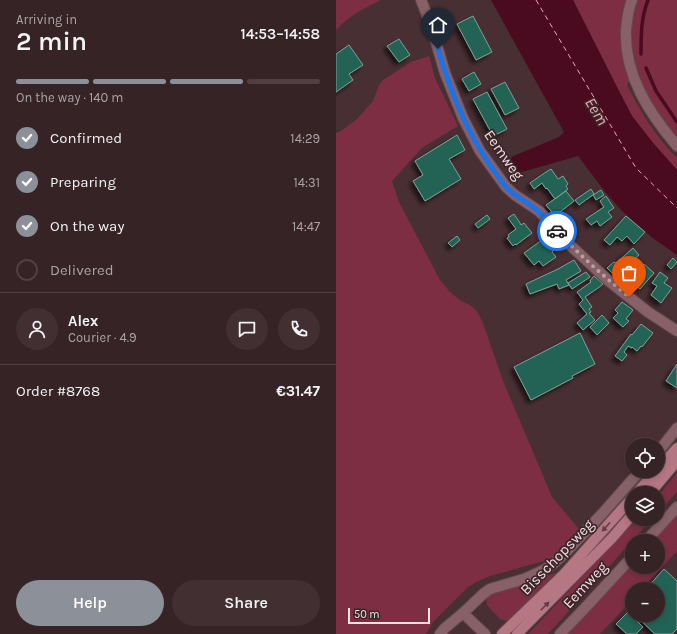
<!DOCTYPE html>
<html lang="en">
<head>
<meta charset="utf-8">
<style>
  body { margin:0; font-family:Karla,sans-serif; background:#412f32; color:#f1f3f6; height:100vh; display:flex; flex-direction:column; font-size:15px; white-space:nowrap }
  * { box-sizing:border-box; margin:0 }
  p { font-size:13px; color:#aaa4a7 }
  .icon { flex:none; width:22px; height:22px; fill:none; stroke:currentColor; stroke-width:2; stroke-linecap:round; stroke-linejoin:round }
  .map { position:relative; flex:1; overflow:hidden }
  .details { display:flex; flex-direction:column; background:#362326; width:336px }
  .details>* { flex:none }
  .controls { position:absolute; left:289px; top:438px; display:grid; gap:8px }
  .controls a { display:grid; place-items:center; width:40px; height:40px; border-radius:50%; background:#362326; box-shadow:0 2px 6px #0003,0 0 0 1px #504043; font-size:20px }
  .scale { position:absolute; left:12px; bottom:10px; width:82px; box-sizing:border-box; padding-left:4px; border:2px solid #f1e0e2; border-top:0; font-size:11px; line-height:14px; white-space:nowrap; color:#f1e0e2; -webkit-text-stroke:3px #3d2529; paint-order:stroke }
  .pin { position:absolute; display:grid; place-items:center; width:34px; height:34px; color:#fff; margin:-41px -17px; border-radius:50% 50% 50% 0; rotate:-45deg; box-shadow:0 0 4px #0007 }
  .pin .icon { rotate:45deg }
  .courier { position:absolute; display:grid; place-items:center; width:40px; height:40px; margin:-20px; border:3px solid #1a73e8; border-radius:50%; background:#fff; color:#222; box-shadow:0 1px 5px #0007 }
  .headline em { font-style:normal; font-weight:600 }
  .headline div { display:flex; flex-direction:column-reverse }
  .headline { display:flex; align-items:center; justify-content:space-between; height:68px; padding:0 16px }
  h1 { font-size:26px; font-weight:600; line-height:30px }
  .bar { display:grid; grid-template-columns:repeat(4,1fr); gap:6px 4px; align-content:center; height:48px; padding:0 16px }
  .bar i { height:5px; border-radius:3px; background:#504043 }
  .bar .on { background:#8c9099 }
  .bar p { grid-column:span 4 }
  .line { display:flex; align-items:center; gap:10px; padding:0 16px; border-top:1px solid #504043 }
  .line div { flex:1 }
  .round { display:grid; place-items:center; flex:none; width:42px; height:42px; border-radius:21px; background:#412f32 }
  ol { padding:0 16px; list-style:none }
  li { display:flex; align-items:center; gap:12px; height:44px }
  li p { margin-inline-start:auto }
  li .icon { padding:4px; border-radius:50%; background:#8c9099; color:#fff; stroke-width:4 }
  li:last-child { color:#aaa4a7 }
  li i { width:22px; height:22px; border:2px solid #504043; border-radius:50% }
  .action { display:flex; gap:8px; margin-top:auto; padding:8px 16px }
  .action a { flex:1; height:46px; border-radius:24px; background:#8c9099; color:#fff; font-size:16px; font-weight:600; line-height:46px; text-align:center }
  .action a+a { background:#412f32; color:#f1f3f6 }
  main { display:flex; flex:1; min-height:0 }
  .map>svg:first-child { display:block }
  .green { fill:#7d2e42 }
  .water { fill:#4a0a1f }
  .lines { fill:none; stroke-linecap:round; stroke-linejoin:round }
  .stream { stroke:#4a0a1f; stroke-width:3.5 }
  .ferry { stroke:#f1a8b5; stroke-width:1; stroke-dasharray:5 4; stroke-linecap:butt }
  .building { fill:#216355; stroke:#7fa096; filter:url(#shadow) }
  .minor-casing { stroke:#634b4f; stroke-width:12 }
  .tertiary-casing { stroke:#634b4f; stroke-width:12 }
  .secondary-casing { stroke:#634b4f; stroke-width:12 }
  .minor { stroke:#886168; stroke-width:10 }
  .tertiary { stroke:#886168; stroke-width:10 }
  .secondary { stroke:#b57783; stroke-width:10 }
  .oneway { fill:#613e44 }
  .done { stroke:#b6a2a5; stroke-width:4; stroke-dasharray:0 7.2 }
  .route { stroke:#1a73e8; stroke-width:5 }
  .labels { text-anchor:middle; stroke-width:3.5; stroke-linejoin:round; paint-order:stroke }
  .street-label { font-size:15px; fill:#f1e0e2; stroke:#3d2529 }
  .water-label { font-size:16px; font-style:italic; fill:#f1a8b5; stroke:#3d2529 }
</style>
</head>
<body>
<main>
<section class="details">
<div class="headline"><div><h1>2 min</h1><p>Arriving in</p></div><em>14:53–14:58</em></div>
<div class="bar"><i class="on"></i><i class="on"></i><i class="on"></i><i></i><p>On the way · 140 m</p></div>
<ol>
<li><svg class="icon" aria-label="check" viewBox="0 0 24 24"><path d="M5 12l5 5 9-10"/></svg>Confirmed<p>14:29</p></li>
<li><svg class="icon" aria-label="check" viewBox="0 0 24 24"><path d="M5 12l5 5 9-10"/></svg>Preparing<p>14:31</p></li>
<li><svg class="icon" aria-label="check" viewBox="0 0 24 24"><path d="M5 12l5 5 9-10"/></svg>On the way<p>14:47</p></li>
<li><i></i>Delivered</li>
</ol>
<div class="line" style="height:72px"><a class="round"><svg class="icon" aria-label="person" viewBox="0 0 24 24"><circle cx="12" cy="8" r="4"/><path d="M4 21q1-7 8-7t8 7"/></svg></a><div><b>Alex</b><p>Courier · 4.9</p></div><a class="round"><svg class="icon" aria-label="chat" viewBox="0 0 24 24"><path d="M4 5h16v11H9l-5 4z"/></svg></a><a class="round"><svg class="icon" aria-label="phone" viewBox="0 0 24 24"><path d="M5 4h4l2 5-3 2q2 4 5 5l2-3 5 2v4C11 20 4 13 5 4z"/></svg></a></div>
<div class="line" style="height:52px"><div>Order #8768</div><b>€31.47</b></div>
<div class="action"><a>Help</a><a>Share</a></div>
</section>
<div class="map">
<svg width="341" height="634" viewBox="0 0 341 634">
  <defs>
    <filter id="shadow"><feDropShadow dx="-3.5" dy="3.5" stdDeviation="2" flood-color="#0009"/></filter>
  </defs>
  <rect width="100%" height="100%" fill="#482f33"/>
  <!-- green -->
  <path class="green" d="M0,0H45C27,9 14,15 0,30Z
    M237,0H292L286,39L288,65L293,81L291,85C304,111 320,137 341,158V170L318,144L296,116L283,91Z
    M302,0H341V139C335,132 329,124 324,117C301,83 286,40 302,0Z
    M93,56L99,78L122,126L86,148L56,181L63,202L104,280L115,293L125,301L134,305L141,311L147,323L167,381L216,497L243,529L215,559L154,576L140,582L131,588L97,622L90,634H0V133L5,131L21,119L37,101L43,85L47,80L75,62Z
    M341,473V492L322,513V496Z
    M341,508V551L306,589H296V600L264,634H227L296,558V567H322V541H311Z
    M301,519H316L212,634H192Z
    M220,573L173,622L164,619L151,605L150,599L152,594L167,588Z"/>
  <!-- water -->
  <path class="water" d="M155,0H237L283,91L296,116L318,144L341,170V255L318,239L287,212L270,193L242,156L179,174L175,157L223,137L228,132Z"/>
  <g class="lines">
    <!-- stream -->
    <path class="stream" d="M305,54C305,35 305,18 312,0
      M310,68L320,91L341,122"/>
    <!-- ferry -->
    <path class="ferry" d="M200,0L300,168L341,208"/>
  </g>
  <!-- building -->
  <path class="building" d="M137,16L156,52L140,60L121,24Z
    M63,39L74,55L63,62L51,46Z
    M13,45L27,65L13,74L17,80L0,92V54Z
    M138,72L145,84L133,91L126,79Z
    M169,82L183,108L169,115L155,89Z
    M151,92L171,129L157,136L137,99Z
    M121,135L129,150L113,159L125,179L89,201L77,181L87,175L79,161Z
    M215,169L222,179L227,176L232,184L230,186L232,189L219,199L211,188L210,189L206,183L198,189L194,183L207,174Z
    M255,189L258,194L243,205L239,200Z
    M265,190L268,195L260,200L257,195Z
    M230,191L238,201L219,216L210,205Z
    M270,196L278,208L272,212L276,217L264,226L261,221L255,225L250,219L268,207L264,201Z
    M178,214L184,223L185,225L188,223L196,233L180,245L179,244L177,246L171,238L173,237L172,235L180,229L172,218Z
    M151,215L154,219L142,228L139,224Z
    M290,216L309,232L298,244L291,236L286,241L281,237L274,245L268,240Z
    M213,235L222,247L216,252L220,257L207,266L203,261L198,265L188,253Z
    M121,236L124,240L116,247L112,243Z
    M297,248L303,255L279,276L271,268L278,262L280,263Z
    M337,258L341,262L335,269L331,265Z
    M238,260L245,271L230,280L233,285L223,289L221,284L194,294L190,284L222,269Z
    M297,262L304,268L308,264L318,273L304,289L294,280L297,276L290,271Z
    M250,272L254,277L236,289L232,283Z
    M324,272L332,278L328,283L336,288L325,303L315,295L321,286L316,283Z
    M258,276L267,284L262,288L249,297L256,307L253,309L255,312L253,313L259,320L247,330L241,323L251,314L243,304L247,300L241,292L255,282L254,281Z
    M286,302L297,310L290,319L293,321L287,327L277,318L282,313L279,310Z
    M266,315L273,323L261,335L254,327Z
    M305,324L317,333L306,347L305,346L301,351L296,347V348L292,346L288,352L291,355L286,361L279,356L295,334L296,335Z
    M244,333L259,364L236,376L237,378L195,400L178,367Z
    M341,364V388L330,381Z
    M328,569L341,581V629L336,634H319L299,615H322V589H310Z
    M292,612L307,627L300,634H291L280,624Z"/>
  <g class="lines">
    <defs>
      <path id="minor" d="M85,0L95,25L109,73L127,118L144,151L170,187L179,195L203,211L236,247L274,282L312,312L341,331
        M322,452L341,428
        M310,541L341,507
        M127,613L149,634
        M104,634L109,628L127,613L147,594L154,589L188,579L208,570L218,563L227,555L266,514L304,471
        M224,634L248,609L296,557"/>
      <path id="tertiary" d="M296,0C292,9 291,20 290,30C288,75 313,113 341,146"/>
      <path id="secondary" d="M322,469L341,448
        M301,493L320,471
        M314,493L341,461
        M166,634L228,574L296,498
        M181,634L276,538L296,515"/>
    </defs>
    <!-- minor casing -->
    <use href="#minor" class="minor-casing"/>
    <!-- tertiary casing -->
    <use href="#tertiary" class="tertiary-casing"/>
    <!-- secondary casing -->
    <use href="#secondary" class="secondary-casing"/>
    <!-- minor -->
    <use href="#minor" class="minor"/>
    <!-- tertiary -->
    <use href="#tertiary" class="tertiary"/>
    <!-- secondary -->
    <use href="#secondary" class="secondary"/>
  </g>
  <!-- one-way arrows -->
  <defs><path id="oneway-solid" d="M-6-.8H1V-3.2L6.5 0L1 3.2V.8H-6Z"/></defs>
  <g class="oneway">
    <use href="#oneway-solid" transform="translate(270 527) rotate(132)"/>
    <use href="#oneway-solid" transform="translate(209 606) rotate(-45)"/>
  </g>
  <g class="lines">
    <!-- done -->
    <path class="done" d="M221,231C243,255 268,276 293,297"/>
    <!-- route -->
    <path class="route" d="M102,49C115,93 130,130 156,168C161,174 165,182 170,187C178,196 189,200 197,207C206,213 213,223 221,231"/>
  </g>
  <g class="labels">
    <!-- street labels -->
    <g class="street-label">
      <text transform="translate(168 155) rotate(55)" y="5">Eemweg</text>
      <text transform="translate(221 557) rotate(-46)" y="5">Bisschopsweg</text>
      <text transform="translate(249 585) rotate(-47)" y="5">Eemweg</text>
    </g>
    <!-- water labels -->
    <g class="water-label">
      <text transform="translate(261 111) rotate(59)" y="6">Eem</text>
    </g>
  </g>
</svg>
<div class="controls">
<a><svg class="icon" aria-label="locate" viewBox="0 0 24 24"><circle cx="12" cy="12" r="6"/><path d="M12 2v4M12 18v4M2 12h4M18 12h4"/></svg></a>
<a><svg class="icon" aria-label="layers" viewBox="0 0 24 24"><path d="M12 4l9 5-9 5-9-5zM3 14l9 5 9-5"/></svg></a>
<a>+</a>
<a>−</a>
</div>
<div class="scale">50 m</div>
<div class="pin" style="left:293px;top:297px;background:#ea580c"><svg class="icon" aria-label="bag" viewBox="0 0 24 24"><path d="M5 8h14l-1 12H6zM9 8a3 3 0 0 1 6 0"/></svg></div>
<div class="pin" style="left:102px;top:49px;background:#1f2937"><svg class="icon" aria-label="home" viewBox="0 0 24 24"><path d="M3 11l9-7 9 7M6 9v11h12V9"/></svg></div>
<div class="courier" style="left:221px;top:231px"><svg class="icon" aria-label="car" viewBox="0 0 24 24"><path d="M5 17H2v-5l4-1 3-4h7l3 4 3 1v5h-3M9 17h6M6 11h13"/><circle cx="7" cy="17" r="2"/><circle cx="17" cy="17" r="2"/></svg></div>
</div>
</main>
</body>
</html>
